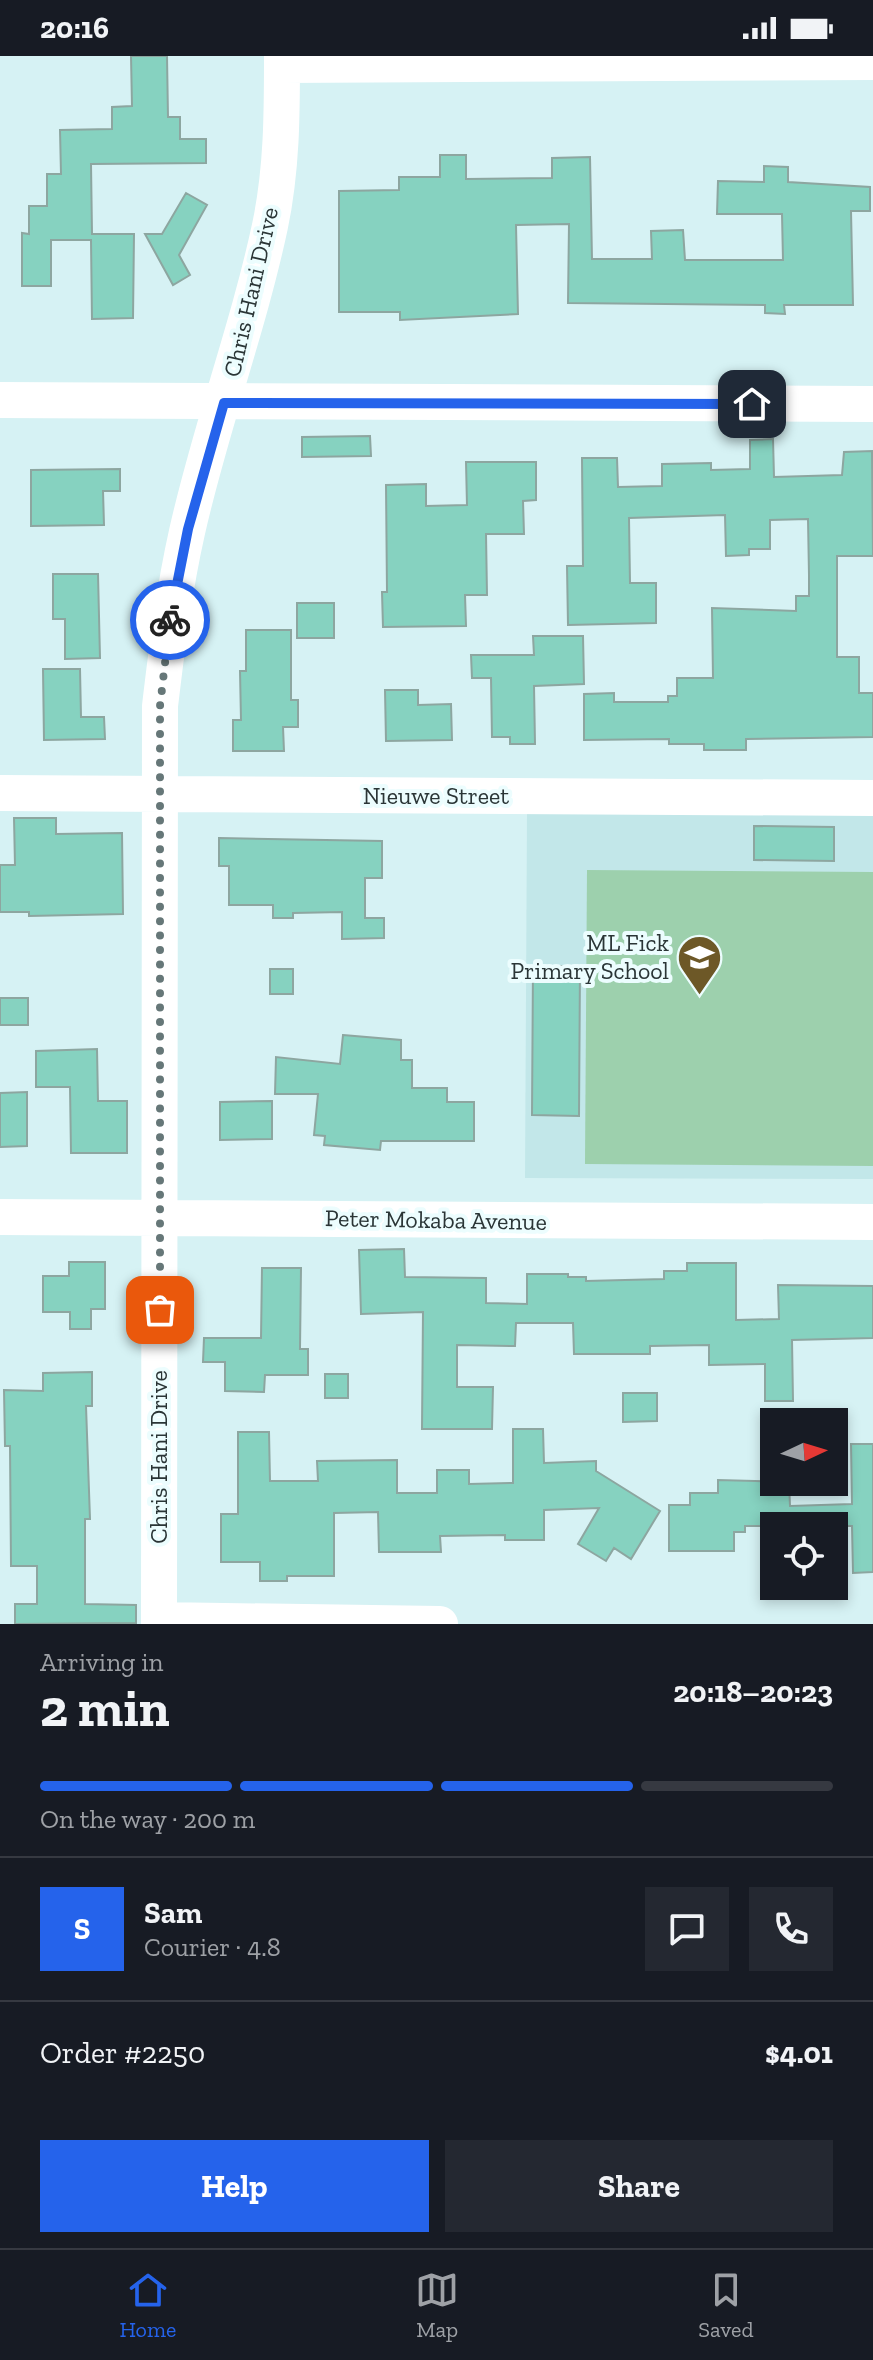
<!DOCTYPE html>
<html lang="en">
<head>
<meta charset="utf-8">
<style>
  body { margin:0; font-family:"Zilla Slab",serif; background:#242831; color:#f1f3f6; height:100vh; display:flex; flex-direction:column; font-size:30px; white-space:nowrap }
  * { box-sizing:border-box; margin:0 }
  p { font-size:26px; color:#9ea1a6 }
  .icon { flex:none; width:44px; height:44px; fill:none; stroke:currentColor; stroke-width:2; stroke-linecap:round; stroke-linejoin:round }
  .map { position:relative; height:1568px; overflow:hidden }
  .sheet { display:flex; flex-direction:column; background:#171b24; flex:1 }
  .sheet>* { flex:none }
  .needle { width:52px; rotate:86deg }
  .fabs { position:absolute; left:760px; top:1352px; display:grid; gap:16px }
  .fabs a { display:grid; place-items:center; width:88px; height:88px; border-radius:0px; background:#171b24; box-shadow:0 4px 12px #0003; font-size:40px }
  .pin { position:absolute; display:grid; place-items:center; width:68px; height:68px; color:#fff; margin:-34px; border-radius:16px; box-shadow:0 4px 12px #0006 }
  .courier { position:absolute; display:grid; place-items:center; width:80px; height:80px; margin:-40px; border:6px solid #2563eb; border-radius:50%; background:#fff; color:#222; box-shadow:0 2px 10px #0007 }
  .head em { font-style:normal; font-weight:700 }
  .head div { display:flex; flex-direction:column-reverse }
  .head { display:flex; align-items:center; justify-content:space-between; height:136px; padding:0 40px }
  h1 { font-size:52px; font-weight:700; line-height:60px }
  .bar { display:grid; grid-template-columns:repeat(4,1fr); gap:12px 8px; align-content:center; height:96px; padding:0 40px }
  .bar i { height:10px; border-radius:6px; background:#363941 }
  .bar .current { background:#2563eb }
  .bar p { grid-column:span 4 }
  .line { display:flex; align-items:center; gap:20px; padding:0 40px; border-top:2px solid #363941 }
  .line div { flex:1 }
  .round { display:grid; place-items:center; flex:none; width:84px; height:84px; border-radius:0px; background:#242831 }
  .cta { display:flex; gap:16px; margin-top:auto; padding:16px 40px }
  .cta a { flex:1; height:92px; border-radius:0px; background:#2563eb; color:#fff; font-size:32px; font-weight:700; line-height:92px; text-align:center }
  .cta a+a { background:#242831; color:#f1f3f6 }
  .status { display:flex; justify-content:space-between; align-items:center; height:56px; padding:0 40px; background:#171b24; direction:ltr }
  .status svg { height:22px; fill:currentColor }
  .tabs { display:flex; justify-content:space-around; align-items:center; height:112px; border-top:2px solid #363941; background:#171b24; font-size:22px; color:#9ea1a6 }
  .tabs a { display:grid; justify-items:center; gap:4px }
  .tabs .current { color:#2563eb }
  .map>svg:first-child { display:block }
  .built { fill:#c2e7e9 }
  .green { fill:#9dd0ad }
  .building { fill:#86d2c0; stroke:#8da6a0; stroke-width:2 }
  .lines { fill:none; stroke-linecap:round; stroke-linejoin:round }
  .minor { stroke:#fff; stroke-width:36 }
  .done { stroke:#667778; stroke-width:8; stroke-dasharray:0 14.4 }
  .route { stroke:#2563eb; stroke-width:10 }
  .labels { text-anchor:middle; stroke-width:8; stroke-linejoin:round; paint-order:stroke }
  .street-label { font-size:24px; fill:#2a3536; stroke:#ecfdfe }
  .poi-label { font-size:24px; fill:#2a3536; stroke:#ecfdfe; text-anchor:end }
</style>
</head>
<body>
<div class="status"><b>20:16</b><svg viewBox="0 0 49 12"><path d="M0 12V9h3v3zM5 12V6h3v6zM10 12V3h3v9zM15 12V0h3v12zM26 1h20v11H26zM47 4h2v5h-2z"/></svg></div>
<div class="map">
<svg width="873" height="1568" viewBox="0 0 873 1568">
  <rect width="100%" height="100%" fill="#d6f2f4"/>
  <!-- built -->
  <path class="built" d="M527,757L873,759V1123L525,1122Z"/>
  <!-- green -->
  <path class="green" d="M587,814L873,816V1110L585,1108Z"/>
  <!-- building -->
  <path class="building" d="M131,0H167L168,61H180V83H206V107L91,108L92,178H134L133,262L92,263L91,184H51V230H22V177L29,178V150H47V118H61L60,74L112,73V51L132,50Z
    M440,99H466V123L552,122V102L590,101L592,203H652L651,175L683,174L685,204H783L782,158H717L718,125L764,126V110L788,111V126L870,131V155H851L853,249H784L785,258L765,257V249L568,247L569,168L516,169L518,258L400,264V256H339V135L399,134V121H440Z
    M186,137L207,149L179,199L190,219L173,229L145,178H162Z
    M370,380L371,400L302,401V381Z
    M773,383L774,421L842,419L844,396L872,395L873,500H837V601H859V637H873V681L746,683V694H704V688H669V683L584,684V638L614,637V646H668V640H677V622H713L712,552L796,555V540H809V519L808,463L770,464V493H749V499L726,500L725,459L629,462L630,527H656V567L568,569L567,510H583L582,402H617L618,431L662,430V408L711,407V414L750,413V384Z
    M466,406H536V444L523,445L524,478H486L487,539H465L466,570L383,571L382,536H387L386,429L426,428V450L467,449Z
    M120,413V435H103L104,469L31,470V414Z
    M53,518H98L100,602L65,603V563H53Z
    M297,547H334V582H297Z
    M246,574H291V644H298V671H283L284,695H233V664H241L240,615H246Z
    M533,580H583L584,628L534,630L535,688H510V681H492L491,622H472L471,599H534Z
    M43,613H80L81,661H104L105,683L44,684Z
    M385,634H418V649L451,648L452,684L386,685Z
    M14,762H56V778L122,777L123,858L29,860V856H0V809H15Z
    M754,770L834,771V805L754,804Z
    M219,782L382,785V822H365V862H384V882L342,883V856L293,857V862H273V849H229V810H219Z
    M533,910H580L579,1060L532,1059Z
    M270,913H293V938H270Z
    M0,942H28V969H0Z
    M343,979L401,984V1004H412V1032H447V1046H474V1085H381L380,1094L324,1089L325,1080L314,1079L318,1038H275L276,1001L340,1008Z
    M97,993L98,1045H127V1097H71L70,1031H36V995Z
    M27,1036V1090L0,1091V1037Z
    M272,1045V1083L220,1084V1046Z
    M404,1193L405,1221L486,1222V1247L527,1248V1218H568V1221H586V1225L664,1223V1215H687V1207H736V1264L779,1263L778,1229L873,1230V1282L792,1284L793,1345H765V1308L709,1309V1289L650,1290V1298H574L573,1267H516L515,1290L457,1289V1331H493L492,1373H422L423,1256L361,1258L359,1194Z
    M69,1206H105V1253H91V1273H70V1256H43V1220H69Z
    M262,1212H301L300,1293H308V1319H265L264,1336L225,1335V1306H203L204,1282H261Z
    M92,1316V1350H86L90,1463H85V1548L136,1549V1567L15,1568V1548H37V1510H11L10,1390H5L4,1334L43,1335V1317Z
    M325,1318H348V1342H325Z
    M623,1337H657V1365L623,1366Z
    M513,1373H543L544,1407L596,1405V1415L660,1455L631,1503L614,1492L606,1505L578,1488L599,1452L544,1454V1484H505V1479L440,1480L441,1496H379L378,1456L334,1457V1520H287V1525H260V1506H221V1458H238V1376H269L270,1425H318L317,1405L397,1404V1437H437V1414H469V1428L513,1427Z
    M851,1388H873V1516L853,1517L852,1470H745V1476H734V1495H669V1449H690V1437H718V1424L789,1426L790,1450L852,1448Z"/>
  <g class="lines">
    <!-- minor -->
    <path class="minor" d="M282,9L873,6
      M0,344L873,348
      M0,737L873,742
      M0,1161L873,1166
      M159,1564L440,1568
      M159,1568L160,650C167,591 174,534 187,476C210,373 248,273 270,170C282,113 282,57 282,0"/>
  </g>
  <g class="lines">
    <!-- done -->
    <path class="done" d="M160,1254V650L170,564"/>
    <!-- route -->
    <path class="route" d="M170,564L188,473L224,347L752,348"/>
  </g>
  <!-- icons -->
  <defs>
    <symbol id="school-pin" viewBox="-11 -11 22 30"><path d="M0 17L-7.5 6A9.5 9.5 0 1 1 7.5 6Z" fill="#6d5827" stroke="#ecfdfe"/><path d="M0-5L7-2L0 1L-7-2ZM-4 1L0 2.5L4 1V4Q0 6-4 4Z" fill="#fff"/></symbol>
  </defs>
  <g fill-rule="evenodd">
    <use href="#school-pin" x="674" y="876" width="51" height="69"/>
  </g>
  <g class="labels">
    <!-- street labels -->
    <g class="street-label">
      <text transform="translate(251 236) rotate(-77)" y="8">Chris Hani Drive</text>
      <text x="436" y="748">Nieuwe Street</text>
      <text transform="translate(436 1164) rotate(1)" y="8">Peter Mokaba Avenue</text>
      <text transform="translate(159 1401) rotate(-90)" y="8">Chris Hani Drive</text>
    </g>
    <!-- poi labels -->
    <g class="poi-label">
      <text x="669" y="895">ML Fick<tspan x="669" dy="28">Primary School</tspan></text>
    </g>
  </g>
</svg>
<div class="fabs">
<a><svg class="needle" viewBox="-14 -14 28 28"><path d="M0-13l5 13h-10z" fill="#e53935"/><path d="M0 13l5-13h-10z" fill="#9ea1a6"/></svg></a>
<a><svg class="icon" aria-label="locate" viewBox="0 0 24 24"><circle cx="12" cy="12" r="6"/><path d="M12 2v4M12 18v4M2 12h4M18 12h4"/></svg></a>
</div>
<div class="pin" style="left:160px;top:1254px;background:#ea580c"><svg class="icon" aria-label="bag" viewBox="0 0 24 24"><path d="M5 8h14l-1 12H6zM9 8a3 3 0 0 1 6 0"/></svg></div>
<div class="pin" style="left:752px;top:348px;background:#1f2937"><svg class="icon" aria-label="home" viewBox="0 0 24 24"><path d="M3 11l9-7 9 7M6 9v11h12V9"/></svg></div>
<div class="courier" style="left:170px;top:564px"><svg class="icon" aria-label="bike" viewBox="0 0 24 24"><circle cx="6" cy="16" r="4"/><circle cx="18" cy="16" r="4"/><path d="M6 16l4-8h5l3 8M10 8l3 8H6M13 5h3"/></svg></div>
</div>
<section class="sheet">
<div class="head"><div><h1>2 min</h1><p>Arriving in</p></div><em>20:18–20:23</em></div>
<div class="bar"><i class="current"></i><i class="current"></i><i class="current"></i><i></i><p>On the way · 200 m</p></div>
<div class="line" style="height:144px"><b class="round" style="background:#2563eb;color:#fff">S</b><div><b>Sam</b><p>Courier · 4.8</p></div><a class="round"><svg class="icon" aria-label="chat" viewBox="0 0 24 24"><path d="M4 5h16v11H9l-5 4z"/></svg></a><a class="round"><svg class="icon" aria-label="phone" viewBox="0 0 24 24"><path d="M5 4h4l2 5-3 2q2 4 5 5l2-3 5 2v4C11 20 4 13 5 4z"/></svg></a></div>
<div class="line" style="height:104px"><div>Order #2250</div><b>$4.01</b></div>
<div class="cta"><a>Help</a><a>Share</a></div>
</section>
<nav class="tabs">
<a class="current"><svg class="icon" aria-label="home" viewBox="0 0 24 24"><path d="M3 11l9-7 9 7M6 9v11h12V9"/></svg>Home</a>
<a><svg class="icon" aria-label="map" viewBox="0 0 24 24"><path d="M3 6l6-2 6 2 6-2v14l-6 2-6-2-6 2zM9 4v14M15 6v14"/></svg>Map</a>
<a><svg class="icon" aria-label="saved" viewBox="0 0 24 24"><path d="M7 4h10v16l-5-4-5 4z"/></svg>Saved</a>
</nav>
</body>
</html>
